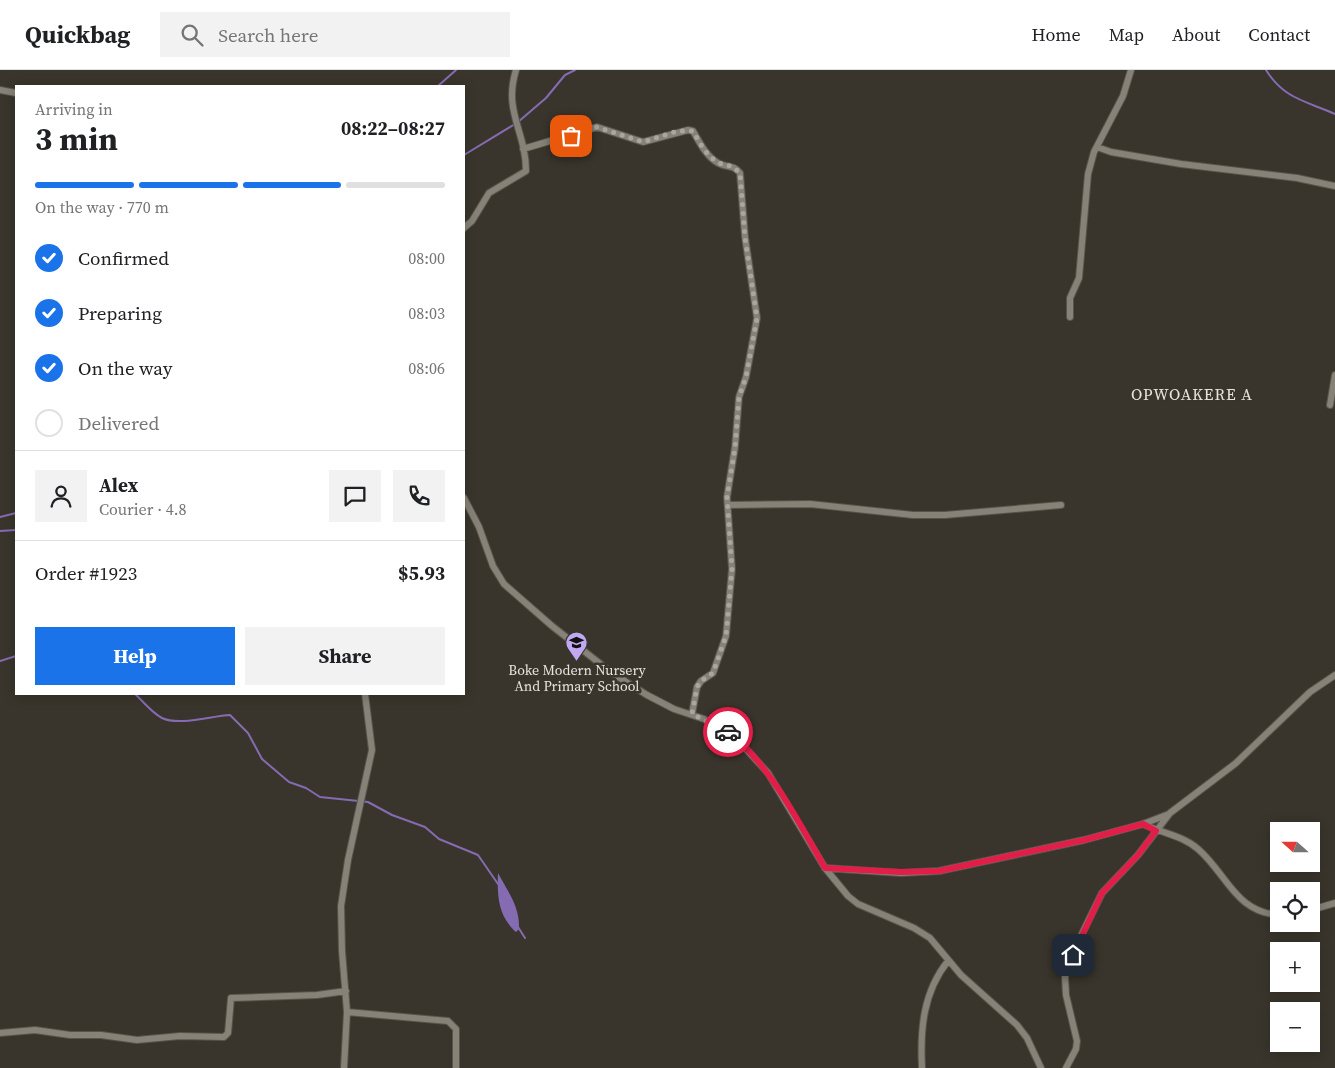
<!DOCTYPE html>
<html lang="en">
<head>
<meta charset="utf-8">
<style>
  body { margin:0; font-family:"Source Serif 4",serif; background:#f2f2f2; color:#202124; height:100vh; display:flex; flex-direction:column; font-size:19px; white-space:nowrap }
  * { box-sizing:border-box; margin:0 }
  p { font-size:16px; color:#757577 }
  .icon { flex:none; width:28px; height:28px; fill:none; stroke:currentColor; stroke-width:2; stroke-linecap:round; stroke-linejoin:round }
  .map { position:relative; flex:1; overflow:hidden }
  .sheet { position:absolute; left:15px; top:15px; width:450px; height:610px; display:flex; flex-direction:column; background:#fff; border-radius:0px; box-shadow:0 2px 12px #0003 }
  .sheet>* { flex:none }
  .needle { width:32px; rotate:291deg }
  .tools { position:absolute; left:1270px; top:752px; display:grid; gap:10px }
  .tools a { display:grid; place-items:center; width:50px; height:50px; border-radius:0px; background:#fff; box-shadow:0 2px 12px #0003; font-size:25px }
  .pin { position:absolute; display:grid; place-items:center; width:42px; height:42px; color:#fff; margin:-21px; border-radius:10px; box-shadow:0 2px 8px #0006 }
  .courier { position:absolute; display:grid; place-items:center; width:50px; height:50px; margin:-25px; border:4px solid #e11d48; border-radius:50%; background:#fff; color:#222; box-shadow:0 1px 6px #0007 }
  .head em { font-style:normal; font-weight:700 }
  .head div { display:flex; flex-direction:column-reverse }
  .head { display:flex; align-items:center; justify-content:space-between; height:85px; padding:0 20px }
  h1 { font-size:32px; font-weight:700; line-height:38px }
  .bar { display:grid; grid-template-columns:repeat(4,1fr); gap:8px 5px; align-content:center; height:60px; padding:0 20px }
  .bar i { height:6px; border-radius:4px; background:#e0e0e0 }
  .bar .on { background:#1a73e8 }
  .bar p { grid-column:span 4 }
  .line { display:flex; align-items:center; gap:12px; padding:0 20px; border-top:1px solid #e0e0e0 }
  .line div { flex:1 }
  .round { display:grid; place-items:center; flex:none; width:52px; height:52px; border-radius:0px; background:#f2f2f2 }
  ol { padding:0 20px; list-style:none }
  li { display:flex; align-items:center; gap:15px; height:55px }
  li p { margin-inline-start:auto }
  li .icon { padding:5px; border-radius:50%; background:#1a73e8; color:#fff; stroke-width:4 }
  li:last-child { color:#757577 }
  li i { width:28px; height:28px; border:2px solid #e0e0e0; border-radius:50% }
  .cta { display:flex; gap:10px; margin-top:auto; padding:10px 20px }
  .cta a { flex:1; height:58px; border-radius:0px; background:#1a73e8; color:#fff; font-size:20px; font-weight:700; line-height:58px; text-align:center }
  .cta a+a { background:#f2f2f2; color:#202124 }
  header { display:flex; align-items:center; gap:30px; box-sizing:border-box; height:70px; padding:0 25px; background:#fff; border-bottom:1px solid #e0e0e0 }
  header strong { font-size:24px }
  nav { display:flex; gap:28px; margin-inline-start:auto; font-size:18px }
  .search { width:350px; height:45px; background:#f2f2f2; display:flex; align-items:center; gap:12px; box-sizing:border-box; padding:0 18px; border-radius:0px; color:#757577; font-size:19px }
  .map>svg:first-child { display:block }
  .water { fill:#856bb2 }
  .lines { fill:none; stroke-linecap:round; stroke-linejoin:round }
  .stream { stroke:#856bb2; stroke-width:2 }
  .minor-casing { stroke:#57544c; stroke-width:8 }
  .minor { stroke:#878277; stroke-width:6 }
  .done { stroke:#a9a69f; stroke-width:5; stroke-dasharray:0 9 }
  .route { stroke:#e11d48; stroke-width:6 }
  .labels { text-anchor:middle; stroke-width:5; stroke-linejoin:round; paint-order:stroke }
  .poi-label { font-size:14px; fill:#e6e3dd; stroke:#39352c }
  .quarter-label { font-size:16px; letter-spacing:1px; fill:#e6e3dd; stroke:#39352c }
</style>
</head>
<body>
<header>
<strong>Quickbag</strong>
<div class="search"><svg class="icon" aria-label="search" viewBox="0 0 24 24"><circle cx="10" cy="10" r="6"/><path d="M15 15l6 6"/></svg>Search here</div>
<nav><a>Home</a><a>Map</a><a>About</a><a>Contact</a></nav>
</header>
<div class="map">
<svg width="1335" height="998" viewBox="0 0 1335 998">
  <rect width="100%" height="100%" fill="#39352c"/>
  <!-- water -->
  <path class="water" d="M498,803C508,822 520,837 519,859L516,862C498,846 497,826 498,803Z"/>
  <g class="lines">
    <!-- stream -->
    <path class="stream" d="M1266,0C1284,29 1306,31 1335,44
      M438,16L456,0
      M518,52L546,28L565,5L575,0
      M464,85L515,54
      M0,447L16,443
      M0,461L16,460
      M0,591L16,586
      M135,624C144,632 151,642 162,648C179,656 211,646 230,645L248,663L262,689L289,712L306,718L320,727L368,732L392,745L425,757L439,769L478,785L498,814
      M518,857L525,868"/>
    <defs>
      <path id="minor" d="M0,20L16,23
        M1097,77L1111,82L1181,94L1297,108L1335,116
        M523,79L597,57L643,72L688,60L693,61C700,73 706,86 718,93C727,98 733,94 740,103L745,167L757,248L746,307L739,327L735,377L727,427L732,499L726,566L713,603L701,611L697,617L692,644
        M464,158L472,151L489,123L526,101C526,61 503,42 516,0
        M1070,247V228L1079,208L1088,104L1094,82L1123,26L1131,0
        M1330,335L1335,305
        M464,428L479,457L493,496L504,514L552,556L612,603L647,625L674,639L704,649L736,668L768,703L825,798L848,826L858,834L914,858L930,868L961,905L1017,955L1027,968L1041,998
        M728,435L810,434L913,445H945L1061,435
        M1143,754C1161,763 1182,765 1198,779C1227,804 1235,842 1279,845
        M825,798L901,803L939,801L1084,770L1143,754L1169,744
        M1311,840L1335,833
        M347,942L448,951L456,959V998
        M0,963L35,960L70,965H101L137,970L180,966L224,967L228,963L231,928L317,925L346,921
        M344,998L347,942L342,881L341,836L348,790L372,680L365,624
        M922,998C920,960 923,922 948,891
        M1066,998L1076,979L1077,971L1066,925L1065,907L1077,874L1102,823L1138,785L1170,743L1236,693L1310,622L1335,605"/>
    </defs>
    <!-- minor casing -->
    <use href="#minor" class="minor-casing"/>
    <!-- minor -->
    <use href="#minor" class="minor"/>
  </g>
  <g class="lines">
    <!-- done -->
    <path class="done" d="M571,66L597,57L643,72L678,61H693C702,77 711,95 732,96L740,103L745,168L757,248L746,307L739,327L735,378L727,427L732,499L726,566L713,603L701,611L697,617L692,644L728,662"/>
    <!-- route -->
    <path class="route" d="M728,662C770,694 799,753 825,798L901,802L939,801L1084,770L1143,754L1156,761L1138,785L1102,823L1073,885"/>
  </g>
  <!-- icons -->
  <defs>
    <symbol id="school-pin" viewBox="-11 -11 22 30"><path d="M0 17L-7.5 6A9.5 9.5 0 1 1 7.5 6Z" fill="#c1a8f3" stroke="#39352c"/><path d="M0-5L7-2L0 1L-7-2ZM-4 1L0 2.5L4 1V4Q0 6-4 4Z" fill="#111"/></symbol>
  </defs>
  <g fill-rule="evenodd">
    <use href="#school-pin" x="564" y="560" width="25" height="34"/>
  </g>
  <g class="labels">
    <!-- poi labels -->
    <g class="poi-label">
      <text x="577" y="605">Boke Modern Nursery<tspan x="577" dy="16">And Primary School</tspan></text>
    </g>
    <!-- quarter labels -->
    <g class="quarter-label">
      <text x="1192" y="330">OPWOAKERE A</text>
    </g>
  </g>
</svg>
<div class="tools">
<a><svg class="needle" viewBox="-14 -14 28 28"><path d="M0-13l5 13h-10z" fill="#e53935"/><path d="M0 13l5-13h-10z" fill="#757577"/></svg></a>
<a><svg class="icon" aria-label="locate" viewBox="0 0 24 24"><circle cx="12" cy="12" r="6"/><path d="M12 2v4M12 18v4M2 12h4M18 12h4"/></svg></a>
<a>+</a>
<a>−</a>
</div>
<div class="pin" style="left:571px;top:66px;background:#ea580c"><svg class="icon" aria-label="bag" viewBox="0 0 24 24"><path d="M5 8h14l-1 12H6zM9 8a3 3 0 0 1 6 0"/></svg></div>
<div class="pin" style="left:1073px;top:885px;background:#1f2937"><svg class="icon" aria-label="home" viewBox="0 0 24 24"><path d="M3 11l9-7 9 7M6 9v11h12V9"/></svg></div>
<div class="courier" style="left:728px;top:662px"><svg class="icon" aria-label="car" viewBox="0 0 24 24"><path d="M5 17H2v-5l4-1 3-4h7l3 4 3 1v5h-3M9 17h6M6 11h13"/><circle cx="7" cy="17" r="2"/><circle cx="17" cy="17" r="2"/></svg></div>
<section class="sheet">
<div class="head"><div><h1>3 min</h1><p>Arriving in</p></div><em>08:22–08:27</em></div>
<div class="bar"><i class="on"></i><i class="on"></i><i class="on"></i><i></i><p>On the way · 770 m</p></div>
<ol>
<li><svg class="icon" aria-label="check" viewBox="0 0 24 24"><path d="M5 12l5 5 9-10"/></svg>Confirmed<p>08:00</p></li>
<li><svg class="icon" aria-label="check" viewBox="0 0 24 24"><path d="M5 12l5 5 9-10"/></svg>Preparing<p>08:03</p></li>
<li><svg class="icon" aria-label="check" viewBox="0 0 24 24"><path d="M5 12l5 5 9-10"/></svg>On the way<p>08:06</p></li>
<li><i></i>Delivered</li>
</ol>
<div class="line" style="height:90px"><a class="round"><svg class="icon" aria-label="person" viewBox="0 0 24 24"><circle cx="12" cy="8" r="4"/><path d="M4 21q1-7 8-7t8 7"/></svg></a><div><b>Alex</b><p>Courier · 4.8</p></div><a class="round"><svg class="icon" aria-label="chat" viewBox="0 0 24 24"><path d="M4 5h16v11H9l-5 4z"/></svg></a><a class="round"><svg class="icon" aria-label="phone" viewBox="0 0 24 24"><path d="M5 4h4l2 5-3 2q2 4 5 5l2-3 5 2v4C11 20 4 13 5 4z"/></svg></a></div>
<div class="line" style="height:65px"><div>Order #1923</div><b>$5.93</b></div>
<div class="cta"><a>Help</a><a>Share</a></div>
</section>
</div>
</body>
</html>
